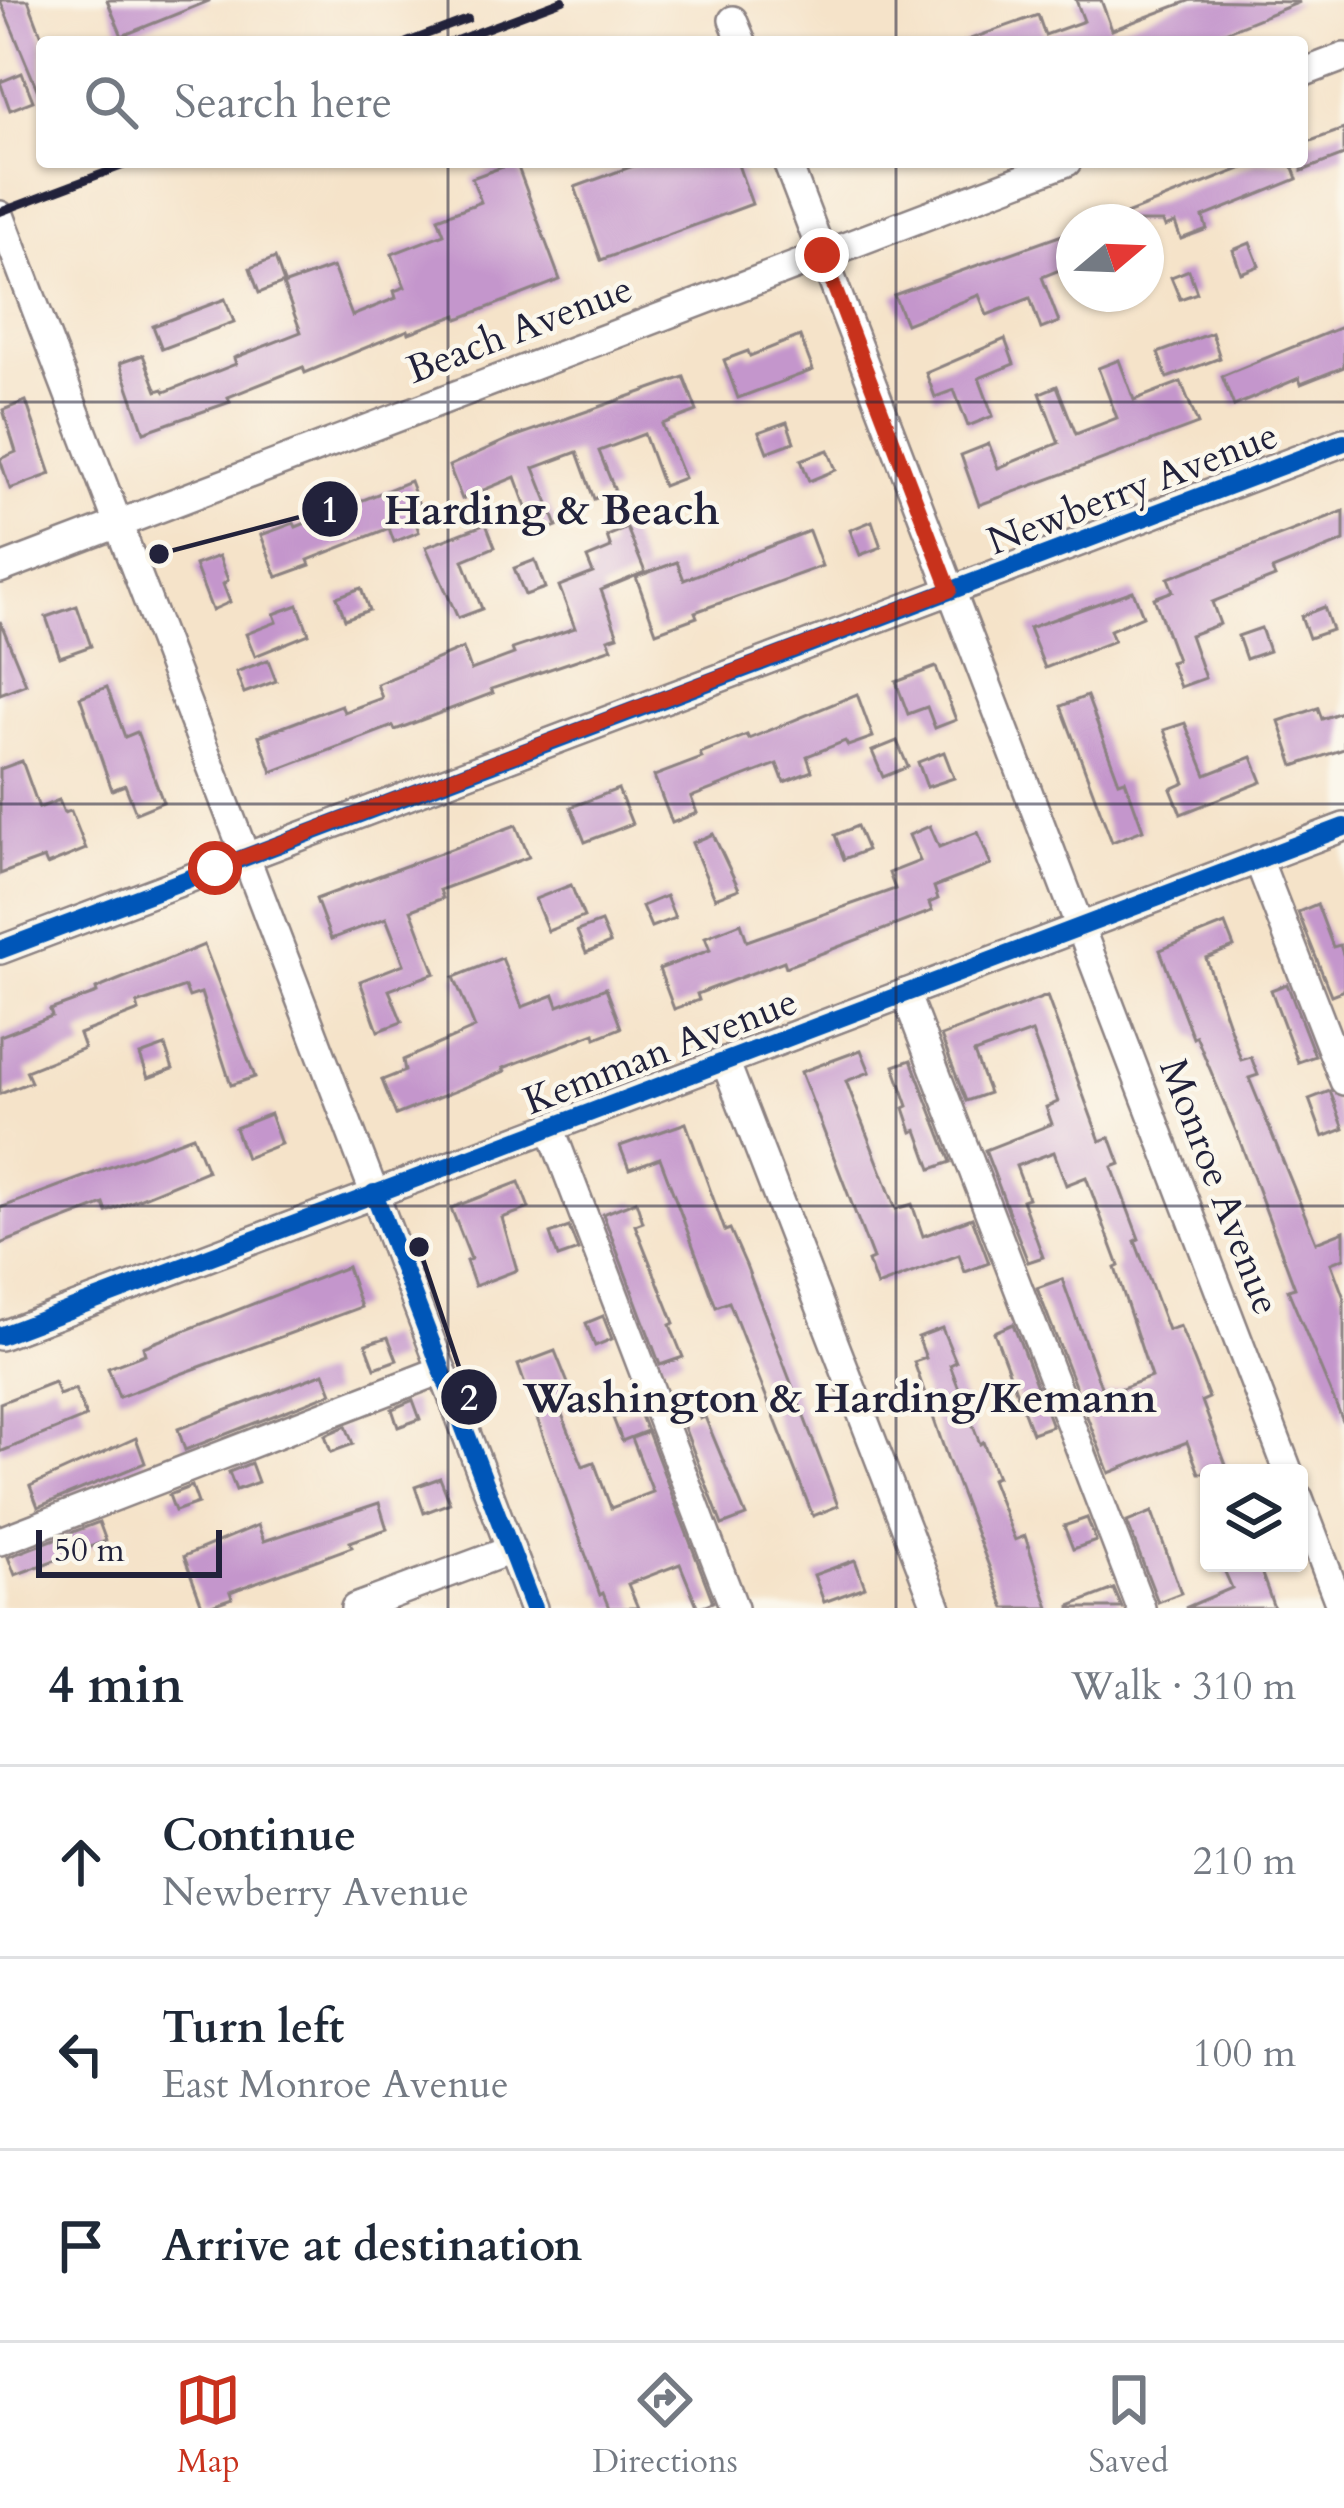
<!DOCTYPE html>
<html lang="en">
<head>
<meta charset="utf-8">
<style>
  :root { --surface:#fff; --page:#f6f6f7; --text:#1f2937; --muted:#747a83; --line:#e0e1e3; --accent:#c8321e }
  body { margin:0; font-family:Cardo,serif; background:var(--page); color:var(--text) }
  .controls { position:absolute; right:36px; bottom:36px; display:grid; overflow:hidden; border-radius:12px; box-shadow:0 3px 9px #0004 }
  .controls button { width:108px; height:108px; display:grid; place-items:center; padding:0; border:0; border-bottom:3px solid var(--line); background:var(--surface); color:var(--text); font:60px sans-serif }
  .compass { position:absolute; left:1056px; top:204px; width:108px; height:108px; border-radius:50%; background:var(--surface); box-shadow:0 3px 9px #0004; rotate:71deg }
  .scale { position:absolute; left:36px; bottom:30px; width:186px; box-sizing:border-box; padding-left:12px; border:6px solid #22223b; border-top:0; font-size:33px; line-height:42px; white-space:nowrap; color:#22223b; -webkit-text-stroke:9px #fbf7ec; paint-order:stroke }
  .stop { position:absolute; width:36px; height:36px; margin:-27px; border:9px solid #c8321e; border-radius:50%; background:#fff }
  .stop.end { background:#c8321e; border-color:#fff; box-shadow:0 3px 12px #0008 }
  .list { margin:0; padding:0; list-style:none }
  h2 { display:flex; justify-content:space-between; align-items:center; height:156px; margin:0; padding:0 48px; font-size:51px }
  h2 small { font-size:39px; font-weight:400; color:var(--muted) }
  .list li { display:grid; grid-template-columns:78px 1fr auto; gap:36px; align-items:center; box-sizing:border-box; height:192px; padding:0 48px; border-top:3px solid var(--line) }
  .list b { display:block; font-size:45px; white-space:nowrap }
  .list p { margin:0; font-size:39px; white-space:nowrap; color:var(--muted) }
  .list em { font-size:39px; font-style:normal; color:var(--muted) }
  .icon { flex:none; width:66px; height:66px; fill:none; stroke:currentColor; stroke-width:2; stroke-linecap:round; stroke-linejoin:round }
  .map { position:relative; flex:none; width:1344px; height:1608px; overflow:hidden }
  .search { position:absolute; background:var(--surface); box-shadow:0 3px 9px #0004; left:36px; right:36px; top:36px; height:132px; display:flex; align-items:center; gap:30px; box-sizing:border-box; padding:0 42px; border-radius:12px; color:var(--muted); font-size:45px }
  .sheet { height:732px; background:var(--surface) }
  nav { display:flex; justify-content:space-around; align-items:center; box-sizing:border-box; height:168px; border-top:3px solid var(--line); background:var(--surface); font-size:33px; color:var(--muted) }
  nav a { display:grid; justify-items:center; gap:6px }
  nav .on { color:var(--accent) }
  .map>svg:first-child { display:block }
  .building { fill:#c496cc }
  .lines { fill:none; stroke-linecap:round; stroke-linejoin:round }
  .minor-casing { stroke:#8c8282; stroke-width:32 }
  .minor { stroke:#fff; stroke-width:27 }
  .rail { stroke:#22223b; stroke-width:8 }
  .cycleway-casing { stroke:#fbf7ec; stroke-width:26 }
  .cycleway { stroke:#0057b8; stroke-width:18 }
  .route { stroke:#c8321e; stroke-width:15 }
  .grid { fill:none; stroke:#22223b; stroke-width:3; stroke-opacity:0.55 }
  .labels { text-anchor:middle; stroke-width:9; stroke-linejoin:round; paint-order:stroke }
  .street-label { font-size:39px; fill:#22223b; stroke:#fbf7ec }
  .leader { fill:none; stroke:#22223b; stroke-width:4.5 }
  .callout-dot { fill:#22223b; stroke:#fbf7ec; stroke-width:4.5 }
  .mark-label { font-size:36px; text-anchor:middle; font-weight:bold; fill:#fff }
  .callout-label { font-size:42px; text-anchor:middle; font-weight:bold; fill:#22223b; stroke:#fbf7ec; stroke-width:9; stroke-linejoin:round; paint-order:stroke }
</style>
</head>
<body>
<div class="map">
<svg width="1344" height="1608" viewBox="0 0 1344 1608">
  <rect width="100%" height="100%" fill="#fbf7ec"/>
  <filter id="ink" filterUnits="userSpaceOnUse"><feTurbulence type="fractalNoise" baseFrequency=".00833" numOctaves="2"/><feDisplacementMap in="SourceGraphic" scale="24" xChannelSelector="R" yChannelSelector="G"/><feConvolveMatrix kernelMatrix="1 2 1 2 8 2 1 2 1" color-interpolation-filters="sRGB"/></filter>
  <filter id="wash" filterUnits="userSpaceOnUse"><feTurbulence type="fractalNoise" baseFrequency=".004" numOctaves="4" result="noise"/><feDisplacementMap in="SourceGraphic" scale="48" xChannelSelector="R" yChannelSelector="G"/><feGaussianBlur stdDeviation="2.7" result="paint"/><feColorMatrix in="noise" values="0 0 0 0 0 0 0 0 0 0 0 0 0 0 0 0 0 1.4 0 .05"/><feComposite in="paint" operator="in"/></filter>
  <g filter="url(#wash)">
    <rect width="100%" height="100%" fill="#f5e3c9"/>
    <g id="blocks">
      <g class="building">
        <path d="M0,0H28L42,37V101Z"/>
        <path d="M107,0H209V1L122,36Z"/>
        <path d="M1076,0H1101L1112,30L1191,0L1300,2L1210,38L1211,42H962L1038,15L1045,35L1084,21Z"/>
        <path d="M22,73L33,101L10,110L0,82Z"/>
        <path d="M1344,129V155L1302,171V144Z"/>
        <path d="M516,162L560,280L458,319L457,315L409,333L408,330L305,373L303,367L228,397L230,402L144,432L120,363L143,355L157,391L163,389L165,392L236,364L234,358L301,332L283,285L333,267L352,316L396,298L394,291L405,287L392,254L444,234L438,218L481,202L472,178Z"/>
        <path d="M644,162H737L752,204L601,260L575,187Z"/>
        <path d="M1258,162H1291L1297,179L1203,217L1207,229L1181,239L1175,223L1165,227L1163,222H1106Z"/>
        <path d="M1065,234L1074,264L1042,277L1059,322L1041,329L1030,298L987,315L979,295L906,324L894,295Z"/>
        <path d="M1250,243L1259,266L1241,273L1233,250Z"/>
        <path d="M275,258L284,283L259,293L250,268Z"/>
        <path d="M1189,270L1197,293L1180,299L1171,277Z"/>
        <path d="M225,299L234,322L162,349L153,326Z"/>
        <path d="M1344,326V367L1301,384L1299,378L1234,406L1222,376Z"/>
        <path d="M1212,333L1220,358L1167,378L1158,353Z"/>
        <path d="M800,336L813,370L738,398L724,360L748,351L750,356Z"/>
        <path d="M1005,339L1014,364L979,378L993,416L968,426L954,390L935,397L926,373Z"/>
        <path d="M1119,360L1134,400L1181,382L1198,424L979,505L961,455L989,444L998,468L1059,443L1040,393L1057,386L1076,434L1117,418L1098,368Z"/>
        <path d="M684,377L697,411L662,424L684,478L663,486L644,434L599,451L615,491L594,499L577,452L534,468L557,526L536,534L515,477L462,499L449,466L511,438Z"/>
        <path d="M26,401L51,474L10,489L0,459L16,452L3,410Z"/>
        <path d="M787,422L794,442L767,452L759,432Z"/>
        <path d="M828,450L836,470L809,481L801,460Z"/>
        <path d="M410,481L419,505L411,509L419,532L394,542L389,528L308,560L310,565L277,577L261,535L294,523L296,527Z"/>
        <path d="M1344,511V541L1272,570L1275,577L1212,602L1220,624L1190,635L1205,678L1180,687L1170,662L1177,660L1154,598L1173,591L1168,578Z"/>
        <path d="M872,521L881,547L860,555L850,530Z"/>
        <path d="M486,524L495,547L463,560L482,609L458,618L426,547Z"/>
        <path d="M627,528L645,572L601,590L618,636L608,639L612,648L491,689L493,693L395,730L393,726L272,772L259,736L341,705L344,712L382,698L377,684L463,648L471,670L514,654L512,649L575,628L559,586L593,573L587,558L611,548L607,536Z"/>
        <path d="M809,531L822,566L695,612L697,617L656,632L636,577L677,562L684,580Z"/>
        <path d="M219,556L228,580L223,584L230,602L212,610L195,565Z"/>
        <path d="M535,560L545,588L525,595L514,568Z"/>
        <path d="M361,588L369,610L345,619L337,597Z"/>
        <path d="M1133,591L1143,616L1110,630L1114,641L1045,668L1029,628Z"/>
        <path d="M298,605L309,634L255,656L246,634L277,622L274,614Z"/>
        <path d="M77,606L91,646L60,657L46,617Z"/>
        <path d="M1324,607L1332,630L1309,638L1301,616Z"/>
        <path d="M0,621L26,684L0,694Z"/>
        <path d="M1261,628L1269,651L1246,659L1238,636Z"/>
        <path d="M268,660L276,681L244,693L236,672Z"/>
        <path d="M936,667L956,720L935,728L927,707L908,714L896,682Z"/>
        <path d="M107,687L125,737L137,732L163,802L136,813L125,785L112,790L80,697Z"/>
        <path d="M857,694L873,737L848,746L845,741L807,756L812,771L784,782L777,764L691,797L697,813L672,823L654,776L702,758L700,753L747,735L749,739Z"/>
        <path d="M1087,696L1119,782L1125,780L1143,830L1112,842L1061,706Z"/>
        <path d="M1318,708L1322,719L1344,711V749L1294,766L1279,721Z"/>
        <path d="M1185,723L1206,775L1252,757L1262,782L1181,814L1171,789L1185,783L1164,730Z"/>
        <path d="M897,741L908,767L883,777L872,751Z"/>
        <path d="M944,752L954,778L927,787L918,762Z"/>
        <path d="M22,761L39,808L59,800L64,813L71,811L86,849L47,865L44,858L0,874V769Z"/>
        <path d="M618,789L632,824L585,842L571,807Z"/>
        <path d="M516,825L529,857L440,890L443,898L411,910L435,973L389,990L402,1022L378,1031L360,981L404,964L386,918L331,939L316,899Z"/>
        <path d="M857,826L867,850L844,859L835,835Z"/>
        <path d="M930,826L939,847L978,832L991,865L934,887L938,899L929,903L932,911L786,967L784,961L697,994L699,1000L674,1009L659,969L710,950L705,937L741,923L747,941L895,889L889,873L920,861L909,835Z"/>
        <path d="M713,834L739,889L715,898L692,843Z"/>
        <path d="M571,885L584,917L548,931L535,899Z"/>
        <path d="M666,896L675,918L651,927L642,906Z"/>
        <path d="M1317,904L1333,947L1340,945L1344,957V990L1331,995L1298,912Z"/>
        <path d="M601,922L610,943L586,953L577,931Z"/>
        <path d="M1225,924L1234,947L1206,958L1241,1060L1251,1057L1258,1075L1249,1078L1316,1242L1344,1231V1258L1331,1263L1344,1298V1424L1288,1290L1295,1288L1236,1131L1196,1036L1193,1038L1160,950Z"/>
        <path d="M204,945L255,1077L231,1085L201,993L189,997L185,987L137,1004L139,1011L79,1034L84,1048L26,1071L31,1082L0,1094V1036L52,1016L50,1010L97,993L96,989Z"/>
        <path d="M502,958L522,1007L554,995L558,1006L606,988L621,1028L596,1038L595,1033L503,1068L505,1071L396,1115L382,1080L405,1071L403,1060L475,1028L454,977Z"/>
        <path d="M1287,984L1315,1056L1298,1062L1271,990Z"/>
        <path d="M1047,996L1100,1141L1110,1137L1120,1164L1112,1167L1139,1239L1135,1241L1168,1330L1180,1326L1194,1360L1209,1398L1202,1401L1229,1473H1199L1187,1442L1109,1473L1037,1288L1062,1279L1104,1395L1151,1377L1115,1268L1119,1266L1086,1177L1066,1185L1054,1152L1016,1166L1028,1198L1022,1200L1043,1257L1028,1262L985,1150L1052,1124L1046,1107L1058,1102L1032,1032L974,1053L989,1093L966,1101L941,1036Z"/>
        <path d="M165,1046L173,1069L148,1078L140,1055Z"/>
        <path d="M861,1050L870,1072L846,1081L896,1209L912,1204L923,1236L972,1218L989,1263L965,1272L959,1255L877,1286L868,1261L873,1259L801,1072Z"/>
        <path d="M911,1060L951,1162L931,1169L917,1130L912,1132L904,1108L908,1106L894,1066Z"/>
        <path d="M1330,1091L1344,1129L1323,1137L1309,1099Z"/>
        <path d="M270,1114L281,1144L246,1158L235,1128Z"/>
        <path d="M686,1123L725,1231L730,1229L746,1265L838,1506L813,1516L729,1302L716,1307L660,1158L629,1169L620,1146Z"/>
        <path d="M193,1136L207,1171L107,1212L104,1204L0,1244V1208Z"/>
        <path d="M519,1182L529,1208L502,1218L517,1270L475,1286L466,1261L471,1259L451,1208Z"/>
        <path d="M636,1201L643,1222L635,1225L674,1323L670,1325L683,1357L660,1365L603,1214Z"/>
        <path d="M569,1227L578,1250L558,1257L550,1234Z"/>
        <path d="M347,1267L361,1307L119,1397L108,1368L145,1354L143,1347Z"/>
        <path d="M603,1316L612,1339L595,1346L586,1323Z"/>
        <path d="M1013,1324L1052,1426L1032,1433L994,1332Z"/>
        <path d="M942,1328L956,1362L950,1365L980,1444L983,1442L997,1477L991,1479L1015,1540L1025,1536L1049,1608H1005L947,1457L914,1362L926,1358L918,1337Z"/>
        <path d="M388,1337L397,1360L375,1368L366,1344Z"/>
        <path d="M555,1351L573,1396L557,1402L583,1466L594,1462L611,1508L653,1492L632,1438L648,1432L713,1602L698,1608L680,1564L628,1584L638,1608H609L603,1593L600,1595L518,1365Z"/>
        <path d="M324,1373L332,1393L185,1450L178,1429Z"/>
        <path d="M54,1382L59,1395L75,1389L86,1417L0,1452V1403Z"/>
        <path d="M413,1400L420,1419L398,1427L392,1409Z"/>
        <path d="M638,1408L647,1431L622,1441L613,1418Z"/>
        <path d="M698,1413L700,1419L705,1417L746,1516L722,1525L681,1419Z"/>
        <path d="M346,1426L353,1444L331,1452L325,1435Z"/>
        <path d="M136,1438L145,1463L38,1507L30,1486Z"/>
        <path d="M251,1463L258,1482L236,1490L229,1472Z"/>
        <path d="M440,1478L450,1503L424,1513L415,1487Z"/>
        <path d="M192,1486L198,1503L175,1511L169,1495Z"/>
        <path d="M379,1503L387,1529L350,1542L352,1547L230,1592L232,1598L203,1608L184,1556L258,1525L264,1541Z"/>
        <path d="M1152,1512L1181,1593L1158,1602L1127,1522Z"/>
        <path d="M1087,1518L1096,1541L1073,1549L1064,1526Z"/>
        <path d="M99,1522L106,1541L15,1575L8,1557Z"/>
        <path d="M855,1560L865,1587L824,1602L814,1575Z"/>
        <path d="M1221,1563H1258L1274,1608H1185L1232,1588Z"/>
        <path d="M1114,1589L1122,1608H1070V1606Z"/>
      </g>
    </g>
  </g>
  <g filter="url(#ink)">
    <use href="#blocks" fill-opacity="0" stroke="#8c8282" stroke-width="3"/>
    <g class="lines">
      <defs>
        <g id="minor">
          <path d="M733,20L742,42"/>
          <path d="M1302,73L1344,57"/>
          <path d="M787,162L1289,1473"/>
          <path d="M0,215L533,1608"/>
          <path d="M0,569L1067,162"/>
          <path d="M1258,859L1344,1081"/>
          <path d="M0,950L1344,442"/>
          <path d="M905,993L1141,1608"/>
          <path d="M725,1061L937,1608"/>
          <path d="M550,1127L734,1608"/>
          <path d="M0,1336L1344,827"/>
          <path d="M1299,1498L1341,1608"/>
          <path d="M0,1541L442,1370"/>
          <path d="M355,1608L511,1550"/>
        </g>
      </defs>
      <use href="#minor" class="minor-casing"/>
      <use href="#minor" class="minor"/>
      <g class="rail">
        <path d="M407,42L468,19"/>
        <path d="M451,42L563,0"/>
        <path d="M0,212L133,162"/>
      </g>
      <defs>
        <g id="cycleway">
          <path d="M0,950L1344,442"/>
          <path d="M374,1193L533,1608"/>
          <path d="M0,1336L1344,827"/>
        </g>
      </defs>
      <use href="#cycleway" class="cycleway-casing"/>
      <use href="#cycleway" class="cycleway"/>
    </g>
  </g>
  <g class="lines" filter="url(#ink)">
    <path class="route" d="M215,868L950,590L822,255"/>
  </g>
  <path class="grid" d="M448,0V42M896,0V42M448,162V1608M896,162V1608M0,402H1344M0,804H1344M0,1206H1344"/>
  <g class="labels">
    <g class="street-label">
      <text transform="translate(519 328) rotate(-21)" y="14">Beach Avenue</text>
      <text transform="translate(1132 487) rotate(-21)" y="14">Newberry Avenue</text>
      <text transform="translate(660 1050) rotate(-21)" y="14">Kemman Avenue</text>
      <text transform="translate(1221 1186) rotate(69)" y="14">Monroe Avenue</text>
    </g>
  </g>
  <path class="leader" d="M159 554L330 509M419 1247L469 1397"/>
  <g class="callout-dot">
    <circle cx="159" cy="554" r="12"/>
    <circle cx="419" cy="1247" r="12"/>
    <circle cx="330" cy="509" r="30"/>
    <circle cx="469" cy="1397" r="30"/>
  </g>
  <g class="mark-label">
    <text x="330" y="522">1</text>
    <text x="469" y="1410">2</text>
  </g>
  <g class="callout-label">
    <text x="552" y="524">Harding &amp; Beach</text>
    <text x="840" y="1412">Washington &amp; Harding/Kemann</text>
  </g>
</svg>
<div class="controls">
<button><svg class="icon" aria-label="layers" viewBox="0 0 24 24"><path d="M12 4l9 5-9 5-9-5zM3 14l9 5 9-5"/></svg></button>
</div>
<svg class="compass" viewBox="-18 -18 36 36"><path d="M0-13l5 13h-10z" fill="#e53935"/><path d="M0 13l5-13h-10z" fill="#747a83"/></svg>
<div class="scale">50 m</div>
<div class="stop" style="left:215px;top:868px"></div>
<div class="stop end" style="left:822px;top:255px"></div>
<div class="search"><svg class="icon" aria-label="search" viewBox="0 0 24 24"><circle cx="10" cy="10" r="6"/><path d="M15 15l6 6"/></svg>Search here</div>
</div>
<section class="sheet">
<h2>4 min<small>Walk · 310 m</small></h2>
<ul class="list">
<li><svg class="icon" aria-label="ahead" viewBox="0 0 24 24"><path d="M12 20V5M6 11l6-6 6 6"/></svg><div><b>Continue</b><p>Newberry Avenue</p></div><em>210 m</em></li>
<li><svg class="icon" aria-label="left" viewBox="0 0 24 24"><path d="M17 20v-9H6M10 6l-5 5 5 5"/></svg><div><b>Turn left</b><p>East Monroe Avenue</p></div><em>100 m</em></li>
<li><svg class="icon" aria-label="arrive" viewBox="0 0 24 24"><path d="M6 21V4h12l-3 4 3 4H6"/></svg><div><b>Arrive at destination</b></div></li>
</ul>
</section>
<nav>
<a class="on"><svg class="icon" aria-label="map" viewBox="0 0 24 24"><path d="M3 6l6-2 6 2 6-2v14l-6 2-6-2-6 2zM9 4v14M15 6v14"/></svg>Map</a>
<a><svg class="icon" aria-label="directions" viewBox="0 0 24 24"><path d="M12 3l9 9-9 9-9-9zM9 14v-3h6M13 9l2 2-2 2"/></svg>Directions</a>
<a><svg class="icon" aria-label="saved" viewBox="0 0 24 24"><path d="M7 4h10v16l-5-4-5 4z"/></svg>Saved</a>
</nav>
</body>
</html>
